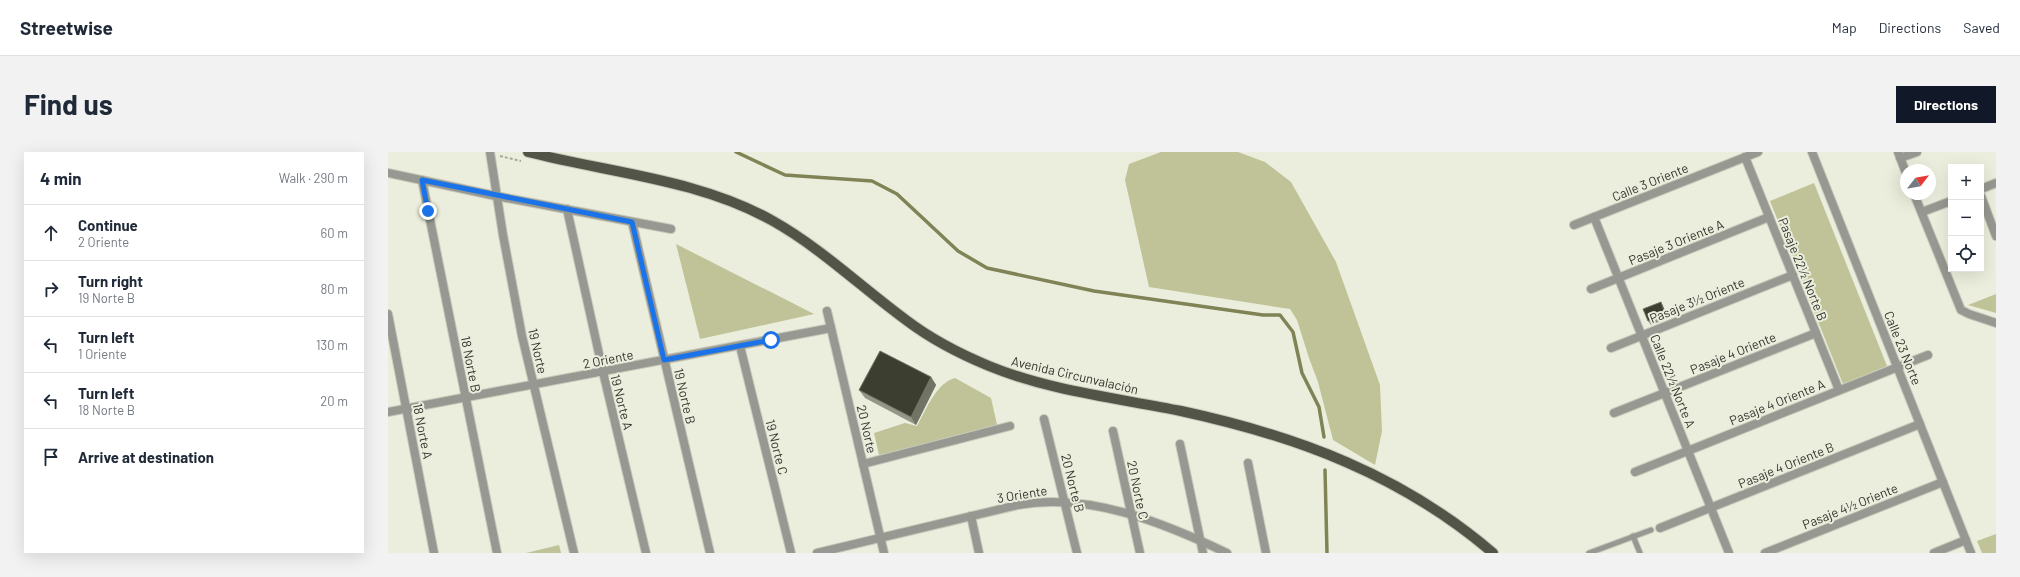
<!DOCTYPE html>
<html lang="en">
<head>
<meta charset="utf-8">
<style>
  :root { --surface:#fff; --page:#f2f2f3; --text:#1f2937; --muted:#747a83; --line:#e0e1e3; --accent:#111827 }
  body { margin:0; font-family:Barlow,sans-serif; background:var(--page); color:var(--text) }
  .controls { position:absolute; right:12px; top:12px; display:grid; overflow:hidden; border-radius:0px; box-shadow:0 4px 16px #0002 }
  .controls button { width:36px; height:36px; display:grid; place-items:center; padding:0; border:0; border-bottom:1px solid var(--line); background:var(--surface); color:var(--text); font:20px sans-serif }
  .compass { position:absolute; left:1512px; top:12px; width:36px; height:36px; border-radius:50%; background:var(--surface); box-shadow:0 4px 16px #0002; rotate:59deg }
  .stop { position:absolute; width:12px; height:12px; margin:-9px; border:3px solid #1a73e8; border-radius:50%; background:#fff }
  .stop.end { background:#1a73e8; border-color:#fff; box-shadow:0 1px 4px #0008 }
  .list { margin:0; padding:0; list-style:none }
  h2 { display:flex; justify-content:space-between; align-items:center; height:52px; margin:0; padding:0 16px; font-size:17px }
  h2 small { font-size:13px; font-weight:400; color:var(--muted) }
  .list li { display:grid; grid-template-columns:26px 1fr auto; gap:12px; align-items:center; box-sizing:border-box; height:56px; padding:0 16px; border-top:1px solid var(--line) }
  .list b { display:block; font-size:15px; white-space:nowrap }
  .list p { margin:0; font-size:13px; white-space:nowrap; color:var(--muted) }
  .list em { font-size:13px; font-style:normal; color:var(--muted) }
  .icon { flex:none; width:22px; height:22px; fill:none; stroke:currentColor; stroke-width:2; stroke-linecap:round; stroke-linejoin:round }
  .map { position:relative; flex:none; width:1608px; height:401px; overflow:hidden; border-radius:0px }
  header { display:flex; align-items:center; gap:24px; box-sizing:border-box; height:56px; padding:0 20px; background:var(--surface); border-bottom:1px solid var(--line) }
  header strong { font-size:19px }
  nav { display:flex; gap:22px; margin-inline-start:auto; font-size:14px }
  .intro { display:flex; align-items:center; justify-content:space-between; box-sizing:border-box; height:96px; padding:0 24px }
  h1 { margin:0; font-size:28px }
  .button { padding:10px 18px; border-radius:0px; background:var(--accent); color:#fff; font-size:14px; font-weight:700 }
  main { display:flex; gap:24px; padding:0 24px }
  aside { flex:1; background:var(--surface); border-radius:0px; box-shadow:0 4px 16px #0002 }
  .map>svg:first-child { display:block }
  .green { fill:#bfc397 }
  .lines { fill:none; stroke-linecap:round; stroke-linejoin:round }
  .stream { stroke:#7f8356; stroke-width:3.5 }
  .service-casing { stroke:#c7c9ba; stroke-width:7 }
  .minor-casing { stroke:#c7c9ba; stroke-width:10 }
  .tertiary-casing { stroke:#c7c9ba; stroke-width:10 }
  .primary-casing { stroke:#c7c9ba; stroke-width:12 }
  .path { stroke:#a6a89b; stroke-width:2; stroke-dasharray:3 2; stroke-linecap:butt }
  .service { stroke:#979891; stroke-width:5 }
  .minor { stroke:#979891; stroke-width:8 }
  .tertiary { stroke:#979891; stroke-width:8 }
  .primary { stroke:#525448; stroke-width:10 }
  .wall { fill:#949686 }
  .shaded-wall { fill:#717364 }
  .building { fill:#3c3e30; stroke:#717364 }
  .route { stroke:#1a73e8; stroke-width:5 }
  .labels { text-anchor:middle; stroke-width:4; stroke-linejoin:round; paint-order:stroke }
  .street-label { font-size:13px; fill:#35352f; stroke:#eceedd }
</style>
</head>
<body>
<header>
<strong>Streetwise</strong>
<nav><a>Map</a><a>Directions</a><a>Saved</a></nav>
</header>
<div class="intro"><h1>Find us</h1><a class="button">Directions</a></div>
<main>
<aside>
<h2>4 min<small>Walk · 290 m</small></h2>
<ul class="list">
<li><svg class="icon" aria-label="ahead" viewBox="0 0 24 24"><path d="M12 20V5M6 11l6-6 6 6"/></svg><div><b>Continue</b><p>2 Oriente</p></div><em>60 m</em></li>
<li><svg class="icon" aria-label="right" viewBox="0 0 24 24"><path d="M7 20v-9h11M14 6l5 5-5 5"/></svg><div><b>Turn right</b><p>19 Norte B</p></div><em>80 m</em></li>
<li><svg class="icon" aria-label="left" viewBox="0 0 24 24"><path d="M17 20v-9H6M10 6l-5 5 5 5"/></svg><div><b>Turn left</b><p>1 Oriente</p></div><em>130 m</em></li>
<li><svg class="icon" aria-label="left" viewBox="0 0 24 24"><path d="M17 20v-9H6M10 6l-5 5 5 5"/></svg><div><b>Turn left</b><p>18 Norte B</p></div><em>20 m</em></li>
<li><svg class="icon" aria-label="arrive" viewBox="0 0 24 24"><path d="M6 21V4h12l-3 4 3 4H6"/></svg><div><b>Arrive at destination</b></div></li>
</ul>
</aside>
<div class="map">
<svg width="1608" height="401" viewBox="0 0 1608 401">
  <rect width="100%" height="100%" fill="#eceedd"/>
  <g class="green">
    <path d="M773,0H850L877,10L903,30L948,110L992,233L994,279L987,313L945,288L930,230L921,206L909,168L902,157L761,135L737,28L741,12Z"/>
    <path d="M1426,31L1499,214L1455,232L1382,49Z"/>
    <path d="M288,92L426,162L312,187Z"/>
    <path d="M1608,142V161L1580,153Z"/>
    <path d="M567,226L603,246L610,277L491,303L486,281L517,271L529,274C538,258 548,231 567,226Z"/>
    <path d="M1608,382V401H1594L1589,389Z"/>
    <path d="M171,393L173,401H138Z"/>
  </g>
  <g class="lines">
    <g class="stream">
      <path d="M348,0L397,23L484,29L509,42L570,99L599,116L706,139L875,163H892L905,180L914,221L931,255L936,285"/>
      <path d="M937,318L939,401"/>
    </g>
    <defs>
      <g id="service">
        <path d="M1245,384L1252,401"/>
        <path d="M1201,401L1263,378"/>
      </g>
      <g id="minor">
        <path d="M1424,0L1583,401"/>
        <path d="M1510,0L1518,21"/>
        <path d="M1357,5L1451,238"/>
        <path d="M1512,6L1529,0"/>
        <path d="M0,21L108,44L283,77"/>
        <path d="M34,28L109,401"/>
        <path d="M1593,37L1608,31"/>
        <path d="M1526,42L1573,158L1581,162L1608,171"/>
        <path d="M1593,44L1608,84"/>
        <path d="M179,57L215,220L258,401"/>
        <path d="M1534,60L1563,49"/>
        <path d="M1206,65L1341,401"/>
        <path d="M244,70L322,401"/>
        <path d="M1186,73L1370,0"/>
        <path d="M1203,137L1381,65"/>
        <path d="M439,159L496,401"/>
        <path d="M0,162L46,401"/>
        <path d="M352,194L403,401"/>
        <path d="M1223,196L1405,123"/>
        <path d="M0,260L443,176"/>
        <path d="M1226,261L1428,181"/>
        <path d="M656,267L689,401"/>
        <path d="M725,279L752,401"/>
        <path d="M792,292L815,401"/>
        <path d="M860,311L878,401"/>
        <path d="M475,312L622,274"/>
        <path d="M1247,320L1540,203"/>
        <path d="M583,364L591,401"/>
        <path d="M1272,376L1532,272"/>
        <path d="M429,401L630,353C701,340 776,371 839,401"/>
        <path d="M1377,401L1555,330"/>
        <path d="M1546,401L1578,388"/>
      </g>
      <path id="tertiary" d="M102,0L115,83L134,184L186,401"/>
      <path id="primary" d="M140,0C222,21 310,27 385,69C433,96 473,135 518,168C543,187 572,202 601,214C662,239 729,246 793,259C909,284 1014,323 1105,401"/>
    </defs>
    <use href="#service" class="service-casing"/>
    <use href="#minor" class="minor-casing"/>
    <use href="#tertiary" class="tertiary-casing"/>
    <use href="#primary" class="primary-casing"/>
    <path class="path" d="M112,4L133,9"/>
    <use href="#service" class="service"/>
    <use href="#minor" class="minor"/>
    <use href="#tertiary" class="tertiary"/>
    <use href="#primary" class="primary"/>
  </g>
  <g class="wall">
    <path d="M1273,150L1275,154L1280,166L1263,173L1260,169Z"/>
    <path d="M543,225L548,233L528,273L477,246L471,238Z"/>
  </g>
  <g class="shaded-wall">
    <path d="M1273,150L1275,154L1280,166L1277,162Z"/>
    <path d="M543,225L548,233L528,273L523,265Z"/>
  </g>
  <g class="building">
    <path d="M1273,150L1277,162L1260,169L1255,157Z"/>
    <path d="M492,199L543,225L523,265L471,238Z"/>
  </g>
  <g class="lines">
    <path class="route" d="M40,59L34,28L244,70L276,208L383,188"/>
  </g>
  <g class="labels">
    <g class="street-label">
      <text transform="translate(1262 30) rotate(-22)" y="5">Calle 3 Oriente</text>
      <text transform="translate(1288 90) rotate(-22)" y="5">Pasaje 3 Oriente A</text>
      <text transform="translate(1415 117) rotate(68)" y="5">Pasaje 22½ Norte B</text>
      <text transform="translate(1309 148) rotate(-22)" y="5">Pasaje 3½ Oriente</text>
      <text transform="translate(1515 196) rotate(68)" y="5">Calle 23 Norte</text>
      <text transform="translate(150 199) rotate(77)" y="5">19 Norte</text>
      <text transform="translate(1345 201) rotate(-22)" y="5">Pasaje 4 Oriente</text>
      <text transform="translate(220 207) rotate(-11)" y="5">2 Oriente</text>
      <text transform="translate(83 212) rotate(79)" y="5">18 Norte B</text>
      <text transform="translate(687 223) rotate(13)" y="5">Avenida Circunvalación</text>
      <text transform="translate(1285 229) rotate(68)" y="5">Calle 22½ Norte A</text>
      <text transform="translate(297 244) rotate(77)" y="5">19 Norte B</text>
      <text transform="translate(234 250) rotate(76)" y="5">19 Norte A</text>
      <text transform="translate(1389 250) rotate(-22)" y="5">Pasaje 4 Oriente A</text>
      <text transform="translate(479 277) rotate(77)" y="5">20 Norte</text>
      <text transform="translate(35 279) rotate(79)" y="5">18 Norte A</text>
      <text transform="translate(389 295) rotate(76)" y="5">19 Norte C</text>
      <text transform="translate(1398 313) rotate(-22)" y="5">Pasaje 4 Oriente B</text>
      <text transform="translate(685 331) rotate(76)" y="5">20 Norte B</text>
      <text transform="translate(750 338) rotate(78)" y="5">20 Norte C</text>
      <text transform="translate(634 342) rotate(-9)" y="5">3 Oriente</text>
      <text transform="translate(1462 354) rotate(-22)" y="5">Pasaje 4½ Oriente</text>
    </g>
  </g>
</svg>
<div class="controls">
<button>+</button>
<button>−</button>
<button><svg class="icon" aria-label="locate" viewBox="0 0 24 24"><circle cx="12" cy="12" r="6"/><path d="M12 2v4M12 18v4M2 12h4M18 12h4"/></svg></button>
</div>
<svg class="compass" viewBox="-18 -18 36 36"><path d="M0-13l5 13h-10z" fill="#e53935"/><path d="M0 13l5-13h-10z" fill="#747a83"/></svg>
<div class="stop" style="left:383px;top:188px"></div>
<div class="stop end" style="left:40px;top:59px"></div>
</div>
</main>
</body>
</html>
